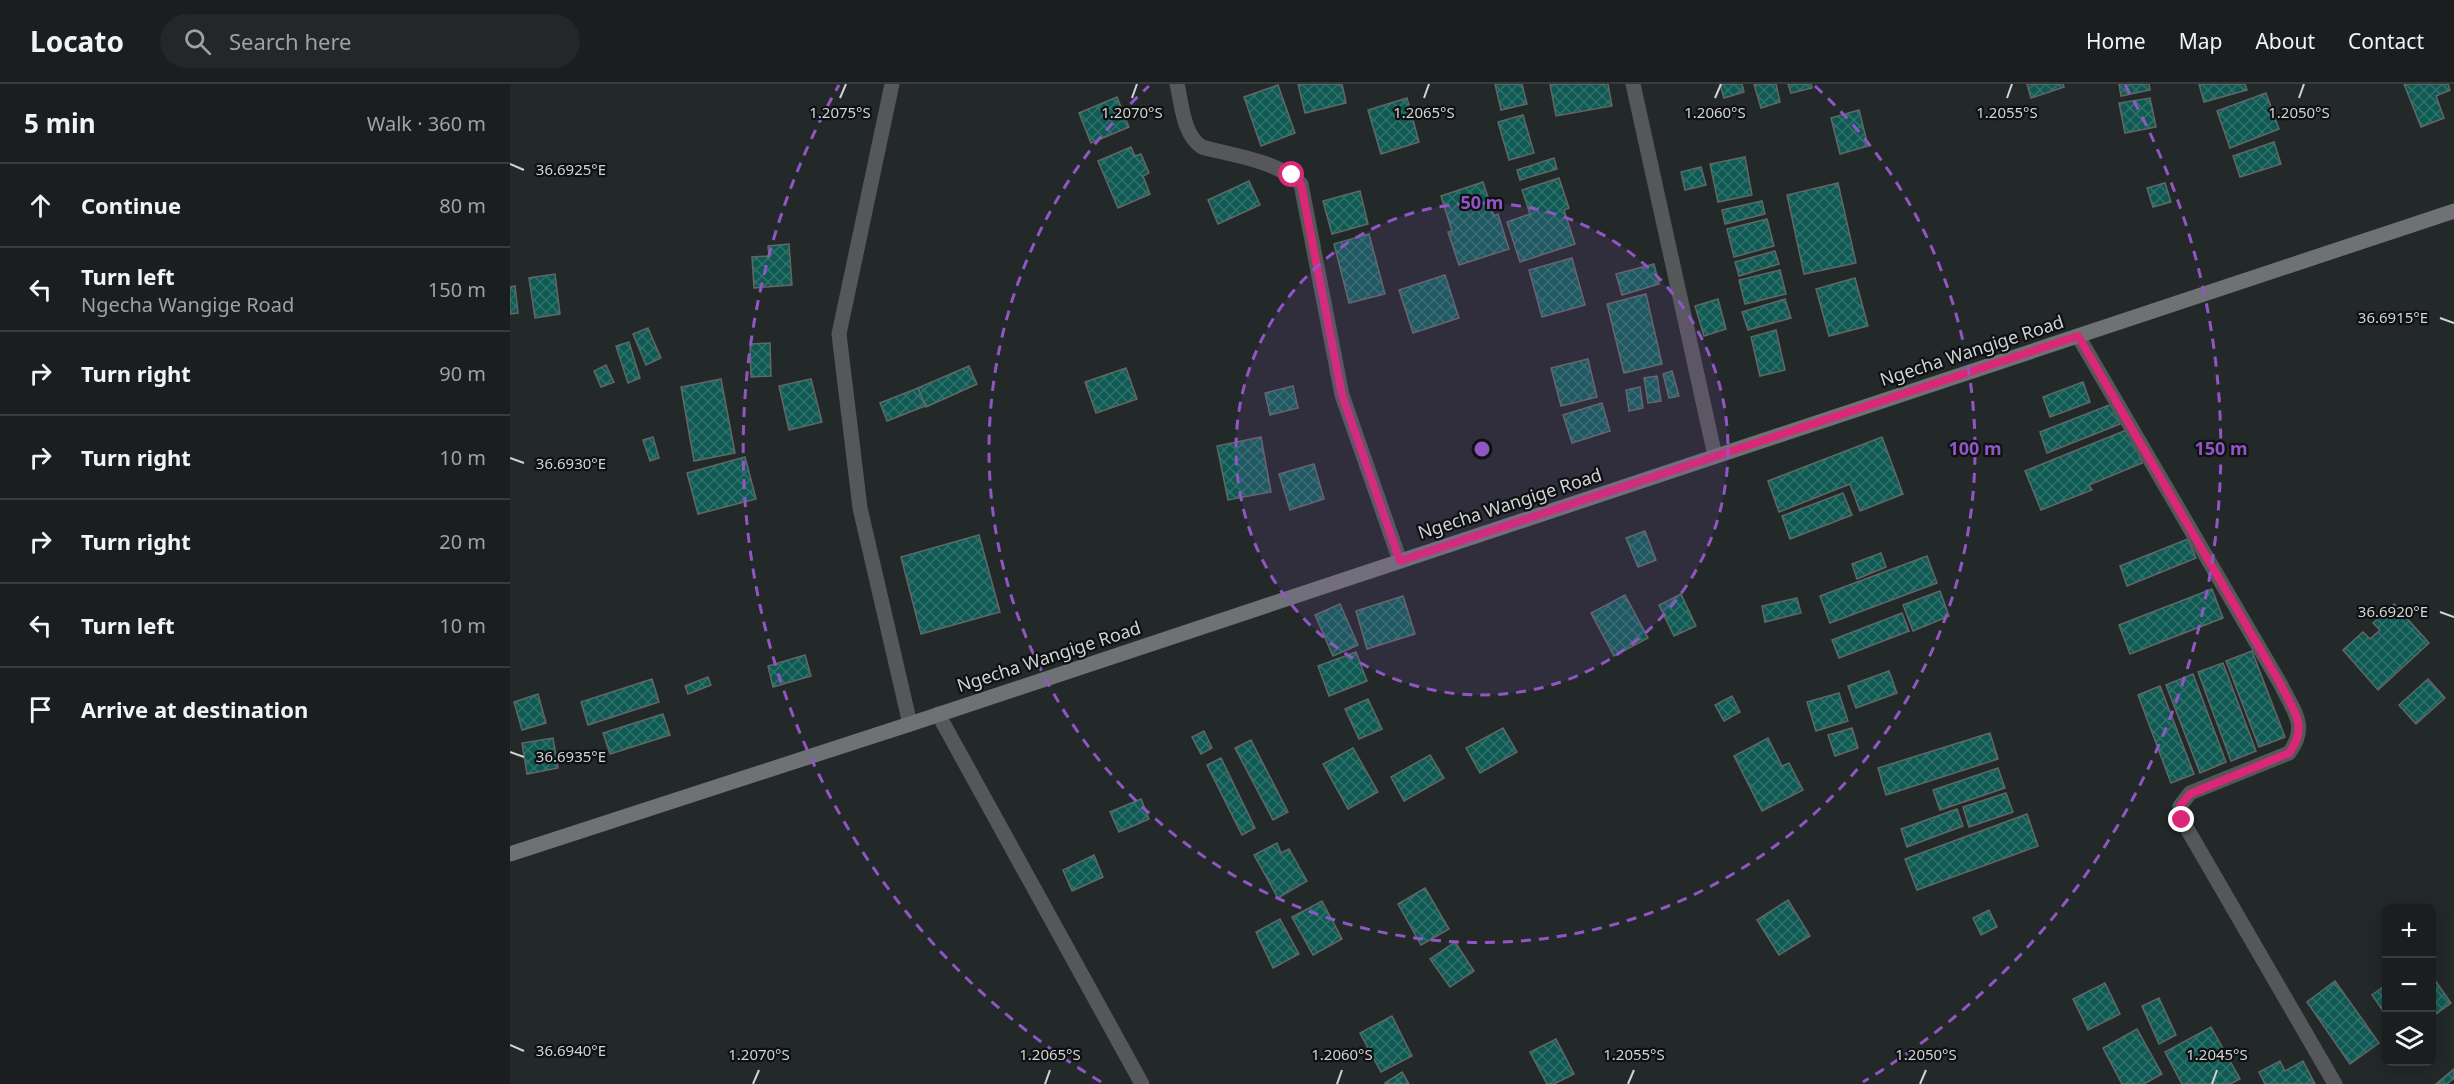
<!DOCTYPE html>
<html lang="en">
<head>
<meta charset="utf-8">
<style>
  :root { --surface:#1a1e1f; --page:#232728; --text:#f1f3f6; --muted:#9fa2a4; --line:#383c3d }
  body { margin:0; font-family:"Noto Sans",sans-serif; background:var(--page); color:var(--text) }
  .controls { position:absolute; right:18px; bottom:18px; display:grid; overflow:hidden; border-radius:9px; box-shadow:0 3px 15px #0003 }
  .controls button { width:54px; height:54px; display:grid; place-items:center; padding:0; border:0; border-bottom:2px solid var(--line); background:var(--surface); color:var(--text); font:30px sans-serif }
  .stop { position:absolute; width:18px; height:18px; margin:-14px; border:4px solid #db2777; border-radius:50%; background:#fff }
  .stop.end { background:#db2777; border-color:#fff; box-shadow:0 2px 6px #0008 }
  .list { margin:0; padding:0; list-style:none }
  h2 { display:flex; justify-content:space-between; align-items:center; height:78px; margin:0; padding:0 24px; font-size:26px }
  h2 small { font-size:20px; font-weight:400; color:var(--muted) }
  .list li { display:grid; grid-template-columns:39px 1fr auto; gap:18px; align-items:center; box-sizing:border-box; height:84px; padding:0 24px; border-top:2px solid var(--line) }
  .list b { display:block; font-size:22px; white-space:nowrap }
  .list p { margin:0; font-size:20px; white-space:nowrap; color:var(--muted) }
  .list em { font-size:20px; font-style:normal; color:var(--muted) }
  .icon { flex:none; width:33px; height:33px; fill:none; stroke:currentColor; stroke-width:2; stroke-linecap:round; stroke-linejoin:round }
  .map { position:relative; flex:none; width:1944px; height:1000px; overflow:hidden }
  header { display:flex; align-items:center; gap:36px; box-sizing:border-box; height:84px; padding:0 30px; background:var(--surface); border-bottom:2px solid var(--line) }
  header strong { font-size:28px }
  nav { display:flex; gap:33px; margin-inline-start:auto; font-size:21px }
  .search { width:420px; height:54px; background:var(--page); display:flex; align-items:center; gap:15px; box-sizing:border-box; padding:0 21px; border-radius:33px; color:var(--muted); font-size:22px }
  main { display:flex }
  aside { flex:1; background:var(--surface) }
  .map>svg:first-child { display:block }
  .building { fill:url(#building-cross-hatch); stroke:#626766; stroke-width:1.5 }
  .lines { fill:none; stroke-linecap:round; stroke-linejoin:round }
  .street { stroke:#555758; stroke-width:15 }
  .secondary { stroke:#6f7274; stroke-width:15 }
  .route { stroke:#db2777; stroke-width:8 }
  .ticks { fill:none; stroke:#d1d4d5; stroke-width:2 }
  .ring { fill:none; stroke:#9056c4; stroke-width:3; stroke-dasharray:10 8 }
  .labels { text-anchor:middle; stroke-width:4.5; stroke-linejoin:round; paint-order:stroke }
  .street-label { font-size:18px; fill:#d1d4d5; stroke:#0e1011 }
  .ticks-label { font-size:15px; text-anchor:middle; fill:#d1d4d5; stroke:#0e1011; stroke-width:4.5; stroke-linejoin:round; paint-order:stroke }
  .centre { fill:#9056c4; stroke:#0e1011; stroke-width:3 }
  .ring-label { font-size:18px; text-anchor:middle; font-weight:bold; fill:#9056c4; stroke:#0e1011; stroke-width:4.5; stroke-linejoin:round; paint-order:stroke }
</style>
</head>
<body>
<header>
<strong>Locato</strong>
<div class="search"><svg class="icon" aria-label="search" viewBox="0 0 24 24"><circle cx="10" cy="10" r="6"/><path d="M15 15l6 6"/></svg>Search here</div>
<nav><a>Home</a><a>Map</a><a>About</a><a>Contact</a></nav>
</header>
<main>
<aside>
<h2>5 min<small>Walk · 360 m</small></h2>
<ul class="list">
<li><svg class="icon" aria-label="ahead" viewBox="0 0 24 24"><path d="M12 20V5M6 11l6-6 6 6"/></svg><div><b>Continue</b></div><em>80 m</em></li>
<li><svg class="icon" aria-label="left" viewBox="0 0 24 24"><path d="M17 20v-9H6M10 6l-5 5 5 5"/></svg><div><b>Turn left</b><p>Ngecha Wangige Road</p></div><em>150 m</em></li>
<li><svg class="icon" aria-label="right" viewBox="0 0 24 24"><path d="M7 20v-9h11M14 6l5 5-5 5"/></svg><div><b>Turn right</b></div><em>90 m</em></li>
<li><svg class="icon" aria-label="right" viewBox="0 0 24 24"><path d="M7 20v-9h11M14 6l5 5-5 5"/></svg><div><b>Turn right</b></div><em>10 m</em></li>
<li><svg class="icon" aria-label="right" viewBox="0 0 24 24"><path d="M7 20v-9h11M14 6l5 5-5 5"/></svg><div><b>Turn right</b></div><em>20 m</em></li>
<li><svg class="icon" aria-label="left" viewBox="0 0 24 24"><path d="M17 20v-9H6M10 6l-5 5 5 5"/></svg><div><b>Turn left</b></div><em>10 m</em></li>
<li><svg class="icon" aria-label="arrive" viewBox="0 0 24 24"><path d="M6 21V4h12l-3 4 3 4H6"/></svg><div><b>Arrive at destination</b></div></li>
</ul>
</aside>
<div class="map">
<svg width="1944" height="1000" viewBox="0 0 1944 1000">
  <defs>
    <pattern id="building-cross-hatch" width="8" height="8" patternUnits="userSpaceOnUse" patternTransform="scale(1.5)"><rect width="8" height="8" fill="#105a54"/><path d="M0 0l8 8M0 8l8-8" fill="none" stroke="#32716c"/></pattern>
  </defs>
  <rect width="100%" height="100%" fill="#232829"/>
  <g class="building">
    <path d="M788,0H832L836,19L795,29Z"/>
    <path d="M985,0H1012L1017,20L991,26Z"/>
    <path d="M1040,0H1098L1102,22L1046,32Z"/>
    <path d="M1210,0H1232L1234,8L1214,14Z"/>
    <path d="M1244,0H1266L1270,18L1251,24Z"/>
    <path d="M1278,0H1301L1302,4L1281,9Z"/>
    <path d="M1517,0H1553L1554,3L1521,14Z"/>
    <path d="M1609,0H1639L1640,6L1611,12Z"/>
    <path d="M1689,0H1735L1737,6L1694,18Z"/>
    <path d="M1894,0H1938L1940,6L1926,12L1934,34L1911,43Z"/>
    <path d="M768,1L785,49L751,62L734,13Z"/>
    <path d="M1756,9L1769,45L1720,64L1707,27Z"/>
    <path d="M607,13L619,43L581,59L569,29Z"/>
    <path d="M897,14L909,58L871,70L858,26Z"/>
    <path d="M1640,14L1646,43L1615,49L1609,19Z"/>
    <path d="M1349,26L1358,62L1330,70L1321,34Z"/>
    <path d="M1013,31L1024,69L999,76L988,38Z"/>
    <path d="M1764,58L1771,80L1730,93L1723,72Z"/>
    <path d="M621,63L625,72L631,70L639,89L633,92L640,110L608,124L588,77Z"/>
    <path d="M1235,73L1242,111L1208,118L1200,80Z"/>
    <path d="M1044,74L1047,85L1010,96L1007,86Z"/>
    <path d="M1191,83L1196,101L1175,106L1171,88Z"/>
    <path d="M1049,94L1059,124L1054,126L1065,160L1010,178L997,138L1020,130L1012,106Z"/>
    <path d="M739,97L750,121L708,140L698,116Z"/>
    <path d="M973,98L984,132L988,130L999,165L949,181L938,148L942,147L931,112Z"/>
    <path d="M1328,99L1346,179L1294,190L1277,111Z"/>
    <path d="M1655,99L1661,118L1643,123L1637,104Z"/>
    <path d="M850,107L858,140L822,150L813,117Z"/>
    <path d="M1252,117L1255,130L1215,140L1212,126Z"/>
    <path d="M1257,135L1264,162L1224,173L1217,145Z"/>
    <path d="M859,150L875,210L839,219L824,160Z"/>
    <path d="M279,160L282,201L244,204L242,173L259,172L258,162Z"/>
    <path d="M1265,167L1269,180L1229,192L1225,178Z"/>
    <path d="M1062,174L1075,221L1032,233L1019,186Z"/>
    <path d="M1144,180L1149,200L1112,211L1106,190Z"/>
    <path d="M1270,186L1276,210L1235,220L1229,196Z"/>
    <path d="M45,190L50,230L25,234L19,194Z"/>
    <path d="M935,191L949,234L903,249L889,206Z"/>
    <path d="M1345,194L1358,242L1319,252L1306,205Z"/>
    <path d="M5,202L8,229L0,230V203Z"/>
    <path d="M1136,210L1152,280L1114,289L1097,220Z"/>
    <path d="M1208,215L1216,245L1194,252L1185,222Z"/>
    <path d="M1275,215L1281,234L1238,246L1232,228Z"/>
    <path d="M138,244L151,274L136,281L123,250Z"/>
    <path d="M1266,246L1275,286L1250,292L1241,253Z"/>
    <path d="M119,258L130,294L118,299L106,262Z"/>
    <path d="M260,259L261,292L241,293L240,260Z"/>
    <path d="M1078,275L1087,313L1051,322L1041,284Z"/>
    <path d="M96,281L104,298L91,303L84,287Z"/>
    <path d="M459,282L467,300L416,323L408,304Z"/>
    <path d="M616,284L627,315L586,329L575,298Z"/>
    <path d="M1162,287L1169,312L1159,314L1153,290Z"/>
    <path d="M1147,292L1151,317L1138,319L1134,294Z"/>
    <path d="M211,295L225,369L184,377L171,303Z"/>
    <path d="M301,295L312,338L279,346L269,302Z"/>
    <path d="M1573,298L1580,318L1540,333L1533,313Z"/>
    <path d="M783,302L788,324L760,331L755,309Z"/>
    <path d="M1130,303L1133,324L1119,327L1116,306Z"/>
    <path d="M408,304L415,322L377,337L370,319Z"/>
    <path d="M1092,319L1100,347L1062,359L1053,331Z"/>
    <path d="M1602,320L1610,340L1537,369L1530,348Z"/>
    <path d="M1619,345L1632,379L1579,401L1582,406L1531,426L1515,387Z"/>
    <path d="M143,353L149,374L140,377L133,356Z"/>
    <path d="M751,353L761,408L718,416L707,362Z"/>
    <path d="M1372,353L1393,410L1350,427L1340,400L1269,428L1258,397Z"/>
    <path d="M235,373L246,415L188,430L177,389Z"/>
    <path d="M804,380L814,415L780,426L769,390Z"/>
    <path d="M1333,409L1342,431L1280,455L1272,432Z"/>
    <path d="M1135,447L1146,476L1128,483L1116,454Z"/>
    <path d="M469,451L490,528L411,550L391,473Z"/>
    <path d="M1678,455L1686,474L1617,502L1610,482Z"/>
    <path d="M1371,469L1376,483L1347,495L1342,480Z"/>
    <path d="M1417,472L1427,499L1320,539L1310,512Z"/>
    <path d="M1702,505L1713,534L1620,570L1609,541Z"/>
    <path d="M1430,507L1439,532L1403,547L1393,521Z"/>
    <path d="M1171,510L1186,542L1164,552L1149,521Z"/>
    <path d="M1115,511L1138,554L1104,572L1081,529Z"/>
    <path d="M893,512L905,550L857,565L846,527Z"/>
    <path d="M1287,514L1291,529L1255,538L1252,522Z"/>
    <path d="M830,520L848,561L823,572L805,531Z"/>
    <path d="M1884,520L1919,559L1868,606L1833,566L1853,548L1860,555L1870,546L1863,539Z"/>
    <path d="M1392,529L1399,547L1329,574L1322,556Z"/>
    <path d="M1742,567L1775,653L1749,663L1716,577Z"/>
    <path d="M846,568L857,597L819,612L808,582Z"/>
    <path d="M295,571L301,592L263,603L258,582Z"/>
    <path d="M1713,579L1746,667L1721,677L1688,588Z"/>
    <path d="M1379,587L1387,609L1346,624L1338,602Z"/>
    <path d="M1683,590L1716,678L1690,689L1656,601Z"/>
    <path d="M198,593L201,601L178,610L175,602Z"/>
    <path d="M142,595L149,618L78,641L71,618Z"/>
    <path d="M1918,595L1935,614L1906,640L1889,621Z"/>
    <path d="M1650,602L1684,690L1661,699L1628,611Z"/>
    <path d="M1329,609L1338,637L1306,647L1297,618Z"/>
    <path d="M28,610L36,639L12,646L4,618Z"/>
    <path d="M1222,612L1230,628L1214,637L1205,621Z"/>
    <path d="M858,615L872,645L849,655L835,625Z"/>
    <path d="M153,630L160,651L100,670L93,649Z"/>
    <path d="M993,644L1007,668L970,689L956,664Z"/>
    <path d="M1342,644L1348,664L1325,672L1318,651Z"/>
    <path d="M694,647L702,664L691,670L682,653Z"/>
    <path d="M1480,649L1488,675L1376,711L1368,684Z"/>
    <path d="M43,654L48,684L17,690L12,659Z"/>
    <path d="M1258,654L1272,682L1279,679L1293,706L1252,727L1224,672Z"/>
    <path d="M741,656L778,728L763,736L725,664Z"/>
    <path d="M843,664L868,708L838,725L813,680Z"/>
    <path d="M920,671L934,694L894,717L881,693Z"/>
    <path d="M711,674L745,744L732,751L697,681Z"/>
    <path d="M1488,684L1495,704L1430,726L1423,706Z"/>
    <path d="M1496,709L1503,728L1459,743L1453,723Z"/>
    <path d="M631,715L639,735L609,748L600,728Z"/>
    <path d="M1447,725L1453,742L1397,763L1391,745Z"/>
    <path d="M1517,730L1528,762L1407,806L1395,775Z"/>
    <path d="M767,759L771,769L779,765L797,797L768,814L744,771Z"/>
    <path d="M584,771L593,793L562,807L553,786Z"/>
    <path d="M915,804L939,845L911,861L888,820Z"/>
    <path d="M1278,816L1300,852L1269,871L1247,836Z"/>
    <path d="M812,817L832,855L803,871L782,833Z"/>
    <path d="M1479,826L1487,843L1471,851L1463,834Z"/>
    <path d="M770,835L789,870L763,884L746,848Z"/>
    <path d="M945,858L964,887L940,903L920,875Z"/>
    <path d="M1922,892L1941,919L1922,933Z"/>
    <path d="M1825,897L1869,959L1840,980L1797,918Z"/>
    <path d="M1595,899L1610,930L1578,946L1563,915Z"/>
    <path d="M1876,901V931L1862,911Z"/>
    <path d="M1649,914L1666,951L1649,960L1632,922Z"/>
    <path d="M882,932L902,972L871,988L850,949Z"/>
    <path d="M1701,943L1730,995L1720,1000H1672L1655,968Z"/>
    <path d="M1627,945L1652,990L1634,1000H1612L1593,964Z"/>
    <path d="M1046,955L1064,990L1044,1000H1037L1020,968Z"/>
    <path d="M1770,977L1775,987L1793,977L1805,1000H1755L1749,988Z"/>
    <path d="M1944,985V994L1937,1000H1926Z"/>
    <path d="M892,988L899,1000H875V999Z"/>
  </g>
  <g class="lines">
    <g class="street">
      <path d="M382,0L329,250L350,424L400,640"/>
      <path d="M667,0C672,21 673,51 692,63C724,72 768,77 791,100L832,311L890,477"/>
      <path d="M1123,0L1205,372"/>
      <path d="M1568,252L1771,601C1784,628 1799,642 1779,669L1680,709L1670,722L1672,736L1825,1000"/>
      <path d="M428,630L632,1000"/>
    </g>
    <path class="secondary" d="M0,770L400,640L1944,127"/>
  </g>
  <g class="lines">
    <path class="route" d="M782,91L791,100L832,311L890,477L1568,252L1771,601C1784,628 1799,642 1779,669L1680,710L1670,722L1672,736"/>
  </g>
  <path class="ticks" d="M330,14L336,0M622,14L627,0M914,14L919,0M1205,14L1211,0M1497,14L1502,0M1789,14L1794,0M0,80L14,86M1930,234L1944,239M0,374L14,379M1930,528L1944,533M0,668L14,673M0,961L14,967M243,1000L249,986M535,1000L540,986M827,1000L832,986M1118,1000L1124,986M1410,1000L1416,986M1702,1000L1707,986"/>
  <circle cx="972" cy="365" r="246" fill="#9056c4" fill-opacity=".12"/>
  <g class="ring">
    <circle cx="972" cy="365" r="246"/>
    <path d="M1305 2A493 493 0 1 1 639 2"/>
    <path d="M591 998A739 739 0 0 1 329 1M1615 1A739 739 0 0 1 1353 998"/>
  </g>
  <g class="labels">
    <g class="street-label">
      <text transform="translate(1462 267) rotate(-18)" y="6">Ngecha Wangige Road</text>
      <text transform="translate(1000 420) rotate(-18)" y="6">Ngecha Wangige Road</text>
      <text transform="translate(539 573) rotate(-18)" y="6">Ngecha Wangige Road</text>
    </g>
  </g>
  <g class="ticks-label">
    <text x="330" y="34">1.2075°S</text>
    <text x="622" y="34">1.2070°S</text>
    <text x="914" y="34">1.2065°S</text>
    <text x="1205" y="34">1.2060°S</text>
    <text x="1497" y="34">1.2055°S</text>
    <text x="1789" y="34">1.2050°S</text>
    <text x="61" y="91">36.6925°E</text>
    <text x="1883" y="239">36.6915°E</text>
    <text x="61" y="385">36.6930°E</text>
    <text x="1883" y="533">36.6920°E</text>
    <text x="61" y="678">36.6935°E</text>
    <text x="61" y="972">36.6940°E</text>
    <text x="249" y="976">1.2070°S</text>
    <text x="540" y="976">1.2065°S</text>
    <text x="832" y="976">1.2060°S</text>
    <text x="1124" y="976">1.2055°S</text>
    <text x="1416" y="976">1.2050°S</text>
    <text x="1707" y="976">1.2045°S</text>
  </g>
  <circle cx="972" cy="365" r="9" class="centre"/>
  <g class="ring-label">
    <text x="972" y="125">50 m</text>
    <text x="1465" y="371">100 m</text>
    <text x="1711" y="371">150 m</text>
  </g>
</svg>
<div class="controls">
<button>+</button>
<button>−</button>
<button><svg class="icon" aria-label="layers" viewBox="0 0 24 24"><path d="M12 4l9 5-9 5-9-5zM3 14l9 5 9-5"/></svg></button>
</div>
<div class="stop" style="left:782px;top:91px"></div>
<div class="stop end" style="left:1672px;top:736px"></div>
</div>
</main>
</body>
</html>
